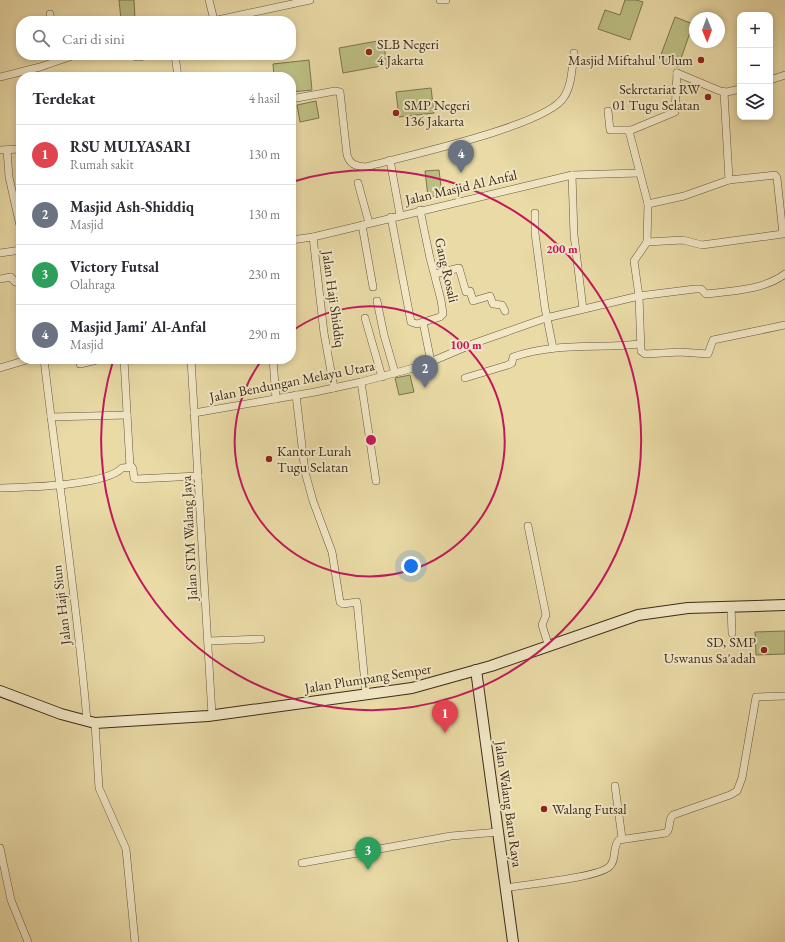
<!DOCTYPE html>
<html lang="id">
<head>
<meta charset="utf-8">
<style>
  :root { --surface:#fff; --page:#f2f2f3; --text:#2b2b33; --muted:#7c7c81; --line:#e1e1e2; --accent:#8f2418 }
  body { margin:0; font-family:"EB Garamond",serif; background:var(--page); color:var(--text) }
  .controls { position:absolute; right:12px; top:12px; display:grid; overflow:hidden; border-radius:8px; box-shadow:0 2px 6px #0003 }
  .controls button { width:36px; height:36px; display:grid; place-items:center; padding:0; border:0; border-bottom:1px solid var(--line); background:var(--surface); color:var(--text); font:20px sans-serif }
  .compass { position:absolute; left:689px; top:12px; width:36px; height:36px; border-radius:50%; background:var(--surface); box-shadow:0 2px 6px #0003; rotate:179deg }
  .you { position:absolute; left:411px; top:566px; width:14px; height:14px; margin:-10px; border:3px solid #fff; border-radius:50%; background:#1a73e8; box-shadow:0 0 0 6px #1a73e833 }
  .badge { display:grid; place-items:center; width:26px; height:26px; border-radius:50%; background:var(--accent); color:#fff; font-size:13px; font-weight:700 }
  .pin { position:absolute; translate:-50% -33px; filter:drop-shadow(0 1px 2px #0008) }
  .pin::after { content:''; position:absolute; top:21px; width:14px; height:12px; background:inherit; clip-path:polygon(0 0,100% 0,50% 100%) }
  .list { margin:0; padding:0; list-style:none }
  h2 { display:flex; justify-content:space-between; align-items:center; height:52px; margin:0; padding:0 16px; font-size:17px }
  h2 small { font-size:13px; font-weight:400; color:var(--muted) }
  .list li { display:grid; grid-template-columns:26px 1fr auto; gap:12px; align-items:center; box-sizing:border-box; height:60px; padding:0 16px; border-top:1px solid var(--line) }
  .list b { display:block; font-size:15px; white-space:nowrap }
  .list p { margin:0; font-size:13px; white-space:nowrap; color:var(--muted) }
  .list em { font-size:13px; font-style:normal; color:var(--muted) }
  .icon { flex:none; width:22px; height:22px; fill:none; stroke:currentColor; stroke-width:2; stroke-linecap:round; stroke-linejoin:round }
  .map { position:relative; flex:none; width:785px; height:942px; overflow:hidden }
  .search { position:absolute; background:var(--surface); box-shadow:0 2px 6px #0003; left:16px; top:16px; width:280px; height:44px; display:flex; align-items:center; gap:10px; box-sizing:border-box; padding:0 14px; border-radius:16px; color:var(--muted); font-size:15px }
  .panel { position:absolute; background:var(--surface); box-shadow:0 2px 6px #0003; left:16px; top:72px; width:280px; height:292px; border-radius:16px }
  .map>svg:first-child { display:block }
  .green { fill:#bcbe82; stroke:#7c744e }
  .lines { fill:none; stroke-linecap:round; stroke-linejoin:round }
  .street-casing { stroke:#68563d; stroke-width:8 }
  .secondary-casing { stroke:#3d2a1a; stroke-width:12 }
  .street { stroke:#f1e7c5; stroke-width:7 }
  .secondary { stroke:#f1e7c5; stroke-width:10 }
  .ring { fill:none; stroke:#c2185b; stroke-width:2 }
  .poi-dot { fill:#8f2418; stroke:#f1e7c5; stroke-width:1.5 }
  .labels { text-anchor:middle; stroke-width:4; stroke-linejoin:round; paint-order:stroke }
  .poi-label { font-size:14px; fill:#3d2a1a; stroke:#f1e7c5; text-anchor:start }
  .street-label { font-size:14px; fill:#3d2a1a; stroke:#f1e7c5 }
  .centre { fill:#c2185b; stroke:#f1e7c5; stroke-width:2 }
  .ring-label { font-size:12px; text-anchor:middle; font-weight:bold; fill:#c2185b; stroke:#f1e7c5; stroke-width:4; stroke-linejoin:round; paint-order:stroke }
</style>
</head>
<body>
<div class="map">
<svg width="785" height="942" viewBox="0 0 785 942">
  <rect width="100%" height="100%" fill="#e9daa6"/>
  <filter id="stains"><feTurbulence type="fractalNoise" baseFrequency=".005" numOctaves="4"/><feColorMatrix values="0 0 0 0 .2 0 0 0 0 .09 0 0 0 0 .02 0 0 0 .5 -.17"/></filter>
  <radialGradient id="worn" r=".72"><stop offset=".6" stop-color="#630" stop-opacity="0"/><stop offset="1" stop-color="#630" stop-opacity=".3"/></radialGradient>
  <g class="green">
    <path d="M119,0H134L135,19L121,20Z"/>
    <path d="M625,0H636L643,2L630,40L598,29L605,10L620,15Z"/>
    <path d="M675,17L693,24L678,67L659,60Z"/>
    <path d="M383,40L387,65L343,73L339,48Z"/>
    <path d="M309,60L312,90L291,92V77H274L273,64Z"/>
    <path d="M431,88L434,113L399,117L396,92Z"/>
    <path d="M316,101L319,118L300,122L297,105Z"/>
    <path d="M439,170L442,195L428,197L425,171Z"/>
    <path d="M410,375L414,392L399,395L395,378Z"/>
    <path d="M785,631V654L756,655L755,632Z"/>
  </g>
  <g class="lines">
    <defs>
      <g id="street">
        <path d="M209,0L214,20"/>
        <path d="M440,0H446"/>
        <path d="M50,14L51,21"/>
        <path d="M213,21L310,0"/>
        <path d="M129,55L138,57L151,55"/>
        <path d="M175,55L178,77"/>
        <path d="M677,73L675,112L629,131L648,204L647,242L634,261L639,296L641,351L645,354L680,352L708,354L713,340L785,325"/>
        <path d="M677,73L720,91L727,92L740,89"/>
        <path d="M0,77L40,67L75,55"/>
        <path d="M770,80L785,75"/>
        <path d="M291,99L335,91L340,92L347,155C350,164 355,166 365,167C401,157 547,126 564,97C572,85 572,67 574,53"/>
        <path d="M608,111L610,130H630"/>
        <path d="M0,150L21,149"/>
        <path d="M7,150L9,177L21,230"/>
        <path d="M390,160L400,215"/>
        <path d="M572,175L574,235L583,309"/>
        <path d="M358,183L369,223"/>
        <path d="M648,204L684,196L729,180L724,92"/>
        <path d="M535,213V233L545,308L553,348"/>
        <path d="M391,217L411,322L417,324L440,317L443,314L441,300L430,258L420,210"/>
        <path d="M362,225L373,287"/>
        <path d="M313,237L324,333L334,388"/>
        <path d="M291,240L313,237L572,175L639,173"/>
        <path d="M647,242L683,240L702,245L783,234L777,178L775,175L729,180"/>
        <path d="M0,253L21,250"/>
        <path d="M435,274L459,268L466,292L470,291L473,301L490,296L493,304L502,305L505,311"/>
        <path d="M0,279L11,277L15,282L21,283"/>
        <path d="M377,301L384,335L395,373"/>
        <path d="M365,318L382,377"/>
        <path d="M423,322L431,362"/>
        <path d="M44,359C58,480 77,600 87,721"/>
        <path d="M124,359L130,467"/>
        <path d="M191,359L212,715"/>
        <path d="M273,359L276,399"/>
        <path d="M80,364L101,359"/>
        <path d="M0,368L30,359"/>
        <path d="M465,378L508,365L512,363L513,357C555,342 598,349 640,344"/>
        <path d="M361,382L376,481"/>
        <path d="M296,395L305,472L313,501L332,552L340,602L343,604L357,602L366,694"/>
        <path d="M194,413L315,392L361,382L421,366L475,343L546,318L639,296L695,289H701L706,294C731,291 764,290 785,274"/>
        <path d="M51,417L127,415"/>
        <path d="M0,488C26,487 105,486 122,468L132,467L133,469L134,478L136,479L198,476"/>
        <path d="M528,526L546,615L542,625L549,647"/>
        <path d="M731,607L732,633"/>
        <path d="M208,641L261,639"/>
        <path d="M95,723L99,788L126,849L135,942"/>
        <path d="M615,786L622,838"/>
        <path d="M0,848L11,900L28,942"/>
        <path d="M302,863L451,836L499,832"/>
        <path d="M506,888C526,884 599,878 610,866C617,859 612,847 619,840L666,833C672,828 667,820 673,815L730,795L737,791L742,778L756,697L785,696"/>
      </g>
      <g id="secondary">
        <path d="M476,670L513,942"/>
        <path d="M0,691L61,714L95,723L208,716L412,688L491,666L638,615L688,608L785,605"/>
      </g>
    </defs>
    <use href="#street" class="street-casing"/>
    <use href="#secondary" class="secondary-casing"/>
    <use href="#street" class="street"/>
    <use href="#secondary" class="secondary"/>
  </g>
  <g class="ring">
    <path d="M292 331A135 135 0 1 1 262 360"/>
    <path d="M292 182A270 270 0 1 1 113 361"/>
  </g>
  <g class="poi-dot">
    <circle cx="369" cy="52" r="4"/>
    <circle cx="701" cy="60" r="4"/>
    <circle cx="708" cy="97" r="4"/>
    <circle cx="396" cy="113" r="4"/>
    <circle cx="269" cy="459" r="4"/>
    <circle cx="764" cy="650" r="4"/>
    <circle cx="544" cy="809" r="4"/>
  </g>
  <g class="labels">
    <g class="poi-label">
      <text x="377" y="49">SLB Negeri<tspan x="377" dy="16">4 Jakarta</tspan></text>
      <text x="693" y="65" text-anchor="end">Masjid Miftahul 'Ulum</text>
      <text x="700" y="94" text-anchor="end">Sekretariat RW<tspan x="700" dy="16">01 Tugu Selatan</tspan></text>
      <text x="404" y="110">SMP Negeri<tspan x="404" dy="16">136 Jakarta</tspan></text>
      <text x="277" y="456">Kantor Lurah<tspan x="277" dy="16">Tugu Selatan</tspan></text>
      <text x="756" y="647" text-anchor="end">SD, SMP<tspan x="756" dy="16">Uswanus Sa'adah</tspan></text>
      <text x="552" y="814">Walang Futsal</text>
    </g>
    <g class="street-label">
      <text transform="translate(461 187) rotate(-13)" y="5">Jalan Masjid Al Anfal</text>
      <text transform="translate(447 270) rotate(77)" y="5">Gang Rosali</text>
      <text transform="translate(334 299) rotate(82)" y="5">Jalan Haji Shiddiq</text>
      <text transform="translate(292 381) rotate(-11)" y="5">Jalan Bendungan Melayu Utara</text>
      <text transform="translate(189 538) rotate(-93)" y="5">Jalan STM Walang Jaya</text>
      <text transform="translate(61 605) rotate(-97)" y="5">Jalan Haji Siun</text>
      <text transform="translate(368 678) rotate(-9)" y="5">Jalan Plumpang Semper</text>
      <text transform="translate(509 804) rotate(82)" y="5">Jalan Walang Baru Raya</text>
    </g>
  </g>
  <circle cx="371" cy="440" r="6" class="centre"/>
  <g class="ring-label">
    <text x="562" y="253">200 m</text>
    <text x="466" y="349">100 m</text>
  </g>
  <rect width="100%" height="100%" filter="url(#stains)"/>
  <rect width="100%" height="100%" fill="url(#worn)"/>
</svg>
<div class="controls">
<button>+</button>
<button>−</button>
<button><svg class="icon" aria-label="layers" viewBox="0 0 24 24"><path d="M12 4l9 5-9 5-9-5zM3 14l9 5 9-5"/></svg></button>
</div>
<svg class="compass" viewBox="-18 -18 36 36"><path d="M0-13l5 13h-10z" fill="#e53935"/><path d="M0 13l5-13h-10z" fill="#7c7c81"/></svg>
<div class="you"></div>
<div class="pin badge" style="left:445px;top:733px;background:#e0444e">1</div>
<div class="pin badge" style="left:425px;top:388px;background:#6b7280">2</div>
<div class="pin badge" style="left:368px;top:870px;background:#2e9e5b">3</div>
<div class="pin badge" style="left:461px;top:173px;background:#6b7280">4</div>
<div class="search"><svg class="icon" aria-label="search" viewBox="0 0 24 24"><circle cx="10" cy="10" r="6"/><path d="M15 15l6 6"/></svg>Cari di sini</div>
<section class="panel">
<h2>Terdekat<small>4 hasil</small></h2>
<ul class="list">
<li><span class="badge" style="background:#e0444e">1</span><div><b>RSU MULYASARI</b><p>Rumah sakit</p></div><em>130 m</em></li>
<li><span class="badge" style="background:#6b7280">2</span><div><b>Masjid Ash-Shiddiq</b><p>Masjid</p></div><em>130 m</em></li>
<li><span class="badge" style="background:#2e9e5b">3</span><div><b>Victory Futsal</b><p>Olahraga</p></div><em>230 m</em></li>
<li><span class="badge" style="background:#6b7280">4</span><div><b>Masjid Jami' Al-Anfal</b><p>Masjid</p></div><em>290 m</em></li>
</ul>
</section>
</div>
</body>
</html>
